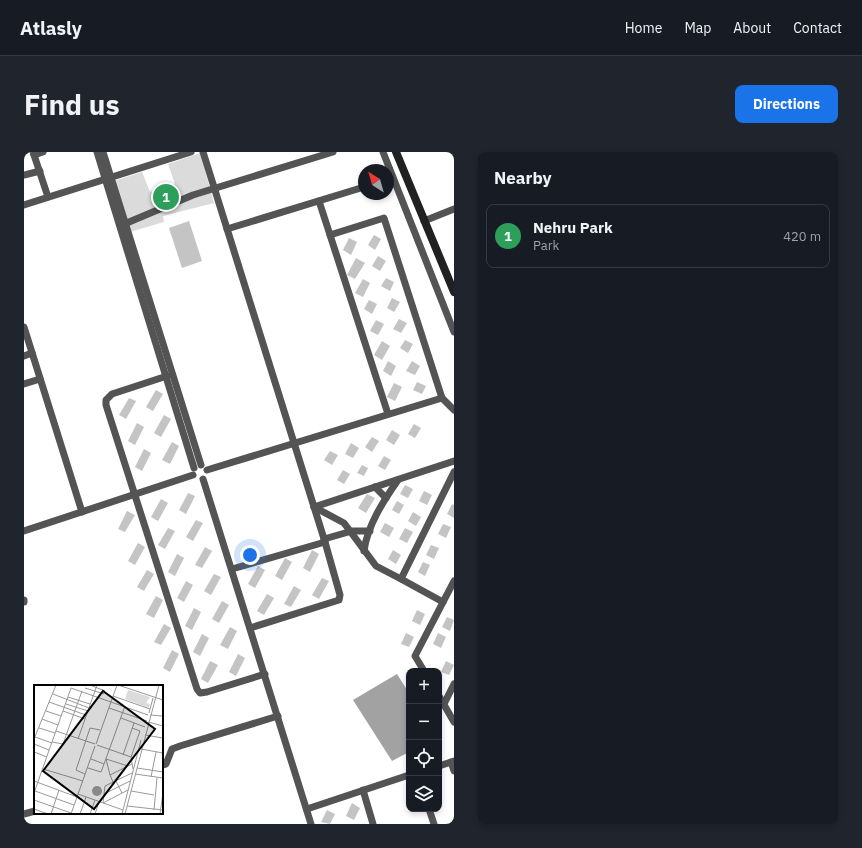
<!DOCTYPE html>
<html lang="en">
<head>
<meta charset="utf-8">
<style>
  :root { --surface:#171b24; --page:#20242c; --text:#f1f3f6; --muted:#9ea1a6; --line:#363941; --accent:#1a73e8 }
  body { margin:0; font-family:"IBM Plex Sans",sans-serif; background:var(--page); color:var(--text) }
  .controls { position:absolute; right:12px; bottom:12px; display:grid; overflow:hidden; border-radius:8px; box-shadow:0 2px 6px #0003 }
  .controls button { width:36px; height:36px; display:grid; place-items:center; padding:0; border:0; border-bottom:1px solid var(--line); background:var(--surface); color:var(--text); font:20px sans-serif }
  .compass { position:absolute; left:334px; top:12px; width:36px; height:36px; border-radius:50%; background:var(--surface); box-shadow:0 2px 6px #0003; rotate:323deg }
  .you { position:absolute; left:226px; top:403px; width:14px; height:14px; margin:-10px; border:3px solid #fff; border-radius:50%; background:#1a73e8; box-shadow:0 0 0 6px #1a73e833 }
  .badge { display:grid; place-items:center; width:26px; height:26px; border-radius:50%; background:var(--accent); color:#fff; font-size:13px; font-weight:700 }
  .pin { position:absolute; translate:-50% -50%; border:2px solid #fff; box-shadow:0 1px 4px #0006 }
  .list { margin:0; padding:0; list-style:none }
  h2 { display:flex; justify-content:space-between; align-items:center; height:52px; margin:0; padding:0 16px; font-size:17px }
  h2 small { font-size:13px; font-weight:400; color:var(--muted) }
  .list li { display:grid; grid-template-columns:26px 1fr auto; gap:12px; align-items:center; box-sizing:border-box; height:64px; margin:0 8px 8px; padding:0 8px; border:1px solid var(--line); border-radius:8px }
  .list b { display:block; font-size:15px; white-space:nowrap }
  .list p { margin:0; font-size:13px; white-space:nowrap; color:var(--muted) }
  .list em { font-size:13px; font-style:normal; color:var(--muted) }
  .icon { flex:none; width:22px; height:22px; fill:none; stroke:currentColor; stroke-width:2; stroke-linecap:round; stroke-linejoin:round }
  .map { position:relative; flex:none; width:430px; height:672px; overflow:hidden; border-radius:8px }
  header { display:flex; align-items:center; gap:24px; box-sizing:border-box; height:56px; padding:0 20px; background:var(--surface); border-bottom:1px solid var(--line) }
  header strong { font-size:19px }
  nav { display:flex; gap:22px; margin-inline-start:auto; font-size:14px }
  .intro { display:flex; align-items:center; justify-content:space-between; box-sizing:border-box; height:96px; padding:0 24px }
  h1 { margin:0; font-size:28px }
  .button { padding:10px 18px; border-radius:8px; background:var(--accent); color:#fff; font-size:14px; font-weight:700 }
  main { display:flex; gap:24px; padding:0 24px }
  aside { flex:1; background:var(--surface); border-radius:8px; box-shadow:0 2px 6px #0003 }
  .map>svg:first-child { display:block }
  .green { fill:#dbdbdb }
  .water { fill:#a2a2a2 }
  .building { fill:#c4c4c4 }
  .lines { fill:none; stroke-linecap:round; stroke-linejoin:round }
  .street { stroke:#545454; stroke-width:7 }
  .secondary { stroke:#212121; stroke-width:8 }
  .inset-road { fill:none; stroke:#999; stroke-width:1 }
  .view { fill:#000; fill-opacity:0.15; stroke:#000; stroke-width:2 }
  .inset-edge { fill:none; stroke:#000; stroke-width:2 }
</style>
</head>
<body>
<header>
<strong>Atlasly</strong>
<nav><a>Home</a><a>Map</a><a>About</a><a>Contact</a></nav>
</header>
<div class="intro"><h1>Find us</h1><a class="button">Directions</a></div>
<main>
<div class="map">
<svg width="430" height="672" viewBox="0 0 430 672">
  <rect width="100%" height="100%" fill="#fff"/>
  <path class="green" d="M176,1L190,51L139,64L140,70L106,80L90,29L118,20L126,40L151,32L144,12Z"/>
  <path class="water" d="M373,522L385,541V600L368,609L329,548Z"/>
  <g class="building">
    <path d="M165,69L178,109L158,116L145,76Z"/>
    <path d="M350,83L357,87L351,98L344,93Z"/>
    <path d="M325,86L333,90L327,103L319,98Z"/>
    <path d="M354,104L362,109L356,119L348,114Z"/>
    <path d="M332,106L341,111L331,127L323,123Z"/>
    <path d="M362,126L370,130L366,139L357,134Z"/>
    <path d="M339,127L346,131L339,145L331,141Z"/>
    <path d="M368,146L376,150L370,160L363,156Z"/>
    <path d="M345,148L353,152L348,162L340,157Z"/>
    <path d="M375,167L383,171L377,181L369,177Z"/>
    <path d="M352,168L360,172L354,183L346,179Z"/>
    <path d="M381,188L389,192L384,201L376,196Z"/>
    <path d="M358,189L366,194L358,208L350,203Z"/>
    <path d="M364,209L372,214L367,224L359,219Z"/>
    <path d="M388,209L396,214L391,223L382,219Z"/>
    <path d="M393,230L402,234L398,242L389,238Z"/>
    <path d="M370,231L378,235L371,249L363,245Z"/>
    <path d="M132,238L139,242L129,259L122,255Z"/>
    <path d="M105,246L112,249L102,267L95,263Z"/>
    <path d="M140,263L147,267L137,285L130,281Z"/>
    <path d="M113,271L120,275L111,293L104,289Z"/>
    <path d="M390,272L397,276L391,286L384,282Z"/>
    <path d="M368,278L376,283L370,293L362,288Z"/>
    <path d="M348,285L355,289L348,300L341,295Z"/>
    <path d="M148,290L155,294L146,312L138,308Z"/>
    <path d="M327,291L335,296L329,306L321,302Z"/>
    <path d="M120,297L127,301L118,319L111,315Z"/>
    <path d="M306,299L314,303L308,313L300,308Z"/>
    <path d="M360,304L367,308L361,318L354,314Z"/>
    <path d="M338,313L344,316L340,324L333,321Z"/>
    <path d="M319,318L326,322L320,332L313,328Z"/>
    <path d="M381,333L389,337L384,346L376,342Z"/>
    <path d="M400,339L408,343L403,353L395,349Z"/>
    <path d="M164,341L171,344L162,362L155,358Z"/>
    <path d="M343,342L351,346L342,361L334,356Z"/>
    <path d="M137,347L144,351L134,369L127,365Z"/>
    <path d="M373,349L380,353L375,362L368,358Z"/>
    <path d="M428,352L430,353V366L423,362Z"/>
    <path d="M103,359L111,363L101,380L94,377Z"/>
    <path d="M389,360L397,365L392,374L384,369Z"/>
    <path d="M172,368L179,371L169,389L162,385Z"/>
    <path d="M361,371L370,376L365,385L356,380Z"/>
    <path d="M419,372L427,375L422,386L414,382Z"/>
    <path d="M144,376L151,379L141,397L134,393Z"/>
    <path d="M381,376L389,380L383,391L375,387Z"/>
    <path d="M114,391L121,395L111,413L104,409Z"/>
    <path d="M407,393L415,396L410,407L402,403Z"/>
    <path d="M181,395L188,399L178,416L171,413Z"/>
    <path d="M288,398L295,402L286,420L279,416Z"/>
    <path d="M369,398L377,403L372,412L364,407Z"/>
    <path d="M153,402L160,406L151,424L144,420Z"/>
    <path d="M261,406L268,410L258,428L251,424Z"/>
    <path d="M399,410L406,413L401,424L394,420Z"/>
    <path d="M234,414L241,418L231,436L224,432Z"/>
    <path d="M123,418L130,422L120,439L113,435Z"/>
    <path d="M190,422L197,425L187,443L180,439Z"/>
    <path d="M298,426L305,429L295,447L288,443Z"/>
    <path d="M162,429L169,433L160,450L153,446Z"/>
    <path d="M270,434L277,438L267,455L260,452Z"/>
    <path d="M243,442L250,446L240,463L233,459Z"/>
    <path d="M132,444L139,448L130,466L122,462Z"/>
    <path d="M198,449L205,453L195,471L188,467Z"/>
    <path d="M170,456L177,460L168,478L161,474Z"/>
    <path d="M393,458L401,462L396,473L388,469Z"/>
    <path d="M423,465L430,468L426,479L418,475Z"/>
    <path d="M140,472L147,476L137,493L130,490Z"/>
    <path d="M206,475L213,479L204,497L196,493Z"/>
    <path d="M382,481L390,485L385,495L377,492Z"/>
    <path d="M414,481L422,485L417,496L409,492Z"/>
    <path d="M178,482L185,486L176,504L169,500Z"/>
    <path d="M148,498L155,502L146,520L139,516Z"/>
    <path d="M214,502L221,506L212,524L205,520Z"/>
    <path d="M186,509L194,513L184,531L177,527Z"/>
    <path d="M422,509L430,513L425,523L417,520Z"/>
    <path d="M328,651L336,656L330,668L322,664Z"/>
    <path d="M303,658L311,662L306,672L297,670Z"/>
  </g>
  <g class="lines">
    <g class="street">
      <path d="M9,0L24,45"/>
      <path d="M73,0L170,316"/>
      <path d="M79,0L177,313"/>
      <path d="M179,0L301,390L208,417"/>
      <path d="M359,0L430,180"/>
      <path d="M10,3L19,0"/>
      <path d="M0,23L16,19"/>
      <path d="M295,49L364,262"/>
      <path d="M0,53L167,0"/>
      <path d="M400,69L430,57"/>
      <path d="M98,73L169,43L309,0"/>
      <path d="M203,77L340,35"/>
      <path d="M306,83L360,66L418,246"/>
      <path d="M0,175L58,360"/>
      <path d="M0,204L8,201"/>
      <path d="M143,224L88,242L82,248V253L173,537L176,541L183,540L241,522"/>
      <path d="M0,232L16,227"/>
      <path d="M183,318L418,246L430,258"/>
      <path d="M179,327L287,672"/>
      <path d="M351,335L362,346"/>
      <path d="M290,355L430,309"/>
      <path d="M290,355L320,371L352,414L377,427"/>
      <path d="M0,379L169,323"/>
      <path d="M300,387L328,379H346"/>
      <path d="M340,399C343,374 360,348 374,328"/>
      <path d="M0,448V450"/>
      <path d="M419,450L377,427L430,320"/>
      <path d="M226,476L315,448L316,443L301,390"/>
      <path d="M400,519L391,504L430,429"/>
      <path d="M415,544L430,570"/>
      <path d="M420,552L430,532"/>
      <path d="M427,610L430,619"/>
      <path d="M138,613L142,612L148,597L156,594L254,564"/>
      <path d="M415,614L430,609"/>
      <path d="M339,638L349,672"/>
      <path d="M283,657L385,623"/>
      <path d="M405,657L410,672"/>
      <path d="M0,662L11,659"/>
    </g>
    <path class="secondary" d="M372,0L430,140"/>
  </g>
  <g transform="translate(10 533)">
    <rect width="129" height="129" fill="#fff"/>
    <path d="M94,5L116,12L112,18L116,19L115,23L91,14Z" fill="#dbdbdb"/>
    <path d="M58 106a5 5 0 1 1 10 0a5 5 0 1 1-10 0Z" fill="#a2a2a2"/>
    <path class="inset-road" d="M56,0L71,6M84,0L129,15M51,3L70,9M19,9L55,23M79,11L116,24M34,12L56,19M15,17L52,30M32,19L54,26M75,23L113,36M12,26L27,31M29,26L51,34M115,28L119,13M116,30L129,31M87,33L111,42M8,34L24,40M114,37L129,41M5,43L21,48M22,46L61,59M111,50L129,53M1,52L18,58M0,54L22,0M44,54L63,0M18,57L29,59L48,6M0,59L15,65M62,59L83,0M63,60L97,72L99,84M107,64L129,68M0,67L13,72M89,70L100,38M97,72L106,46L98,43M57,74L70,79L91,21M72,74L94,81M72,74L76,90M54,83L67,87L70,79M103,83L129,87M9,84L49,96M51,89L42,85L56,43L66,45M101,89L129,93M117,92L122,67M0,96L43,112M82,96L88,108M79,97L76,90L98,79M94,105L69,118L71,101L98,88M1,106L40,120M97,106L120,110M0,108L37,3L114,30M44,109L89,125M70,109L96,96M0,115L37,128M93,121L129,125M0,124L14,129M120,125L123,93M17,129L25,105M37,129L61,61M46,129L52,112M56,129L61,115M61,129L65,117M88,129L107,55M91,129L125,0M126,129L129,108"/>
    <path class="view" d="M69,6L121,44L60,124L9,86Z"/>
    <rect width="129" height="129" class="inset-edge"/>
  </g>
</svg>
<div class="controls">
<button>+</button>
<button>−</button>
<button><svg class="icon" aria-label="locate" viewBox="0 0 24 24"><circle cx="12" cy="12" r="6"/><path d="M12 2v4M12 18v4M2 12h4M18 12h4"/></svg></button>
<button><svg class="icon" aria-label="layers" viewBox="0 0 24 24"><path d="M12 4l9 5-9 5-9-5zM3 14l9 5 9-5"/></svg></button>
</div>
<svg class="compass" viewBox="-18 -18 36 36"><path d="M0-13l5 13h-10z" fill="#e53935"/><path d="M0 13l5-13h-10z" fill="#9ea1a6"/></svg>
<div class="you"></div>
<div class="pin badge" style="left:142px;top:45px;background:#2e9e5b">1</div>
</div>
<aside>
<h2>Nearby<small></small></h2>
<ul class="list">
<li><span class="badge" style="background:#2e9e5b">1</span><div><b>Nehru Park</b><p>Park</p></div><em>420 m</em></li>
</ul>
</aside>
</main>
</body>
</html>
